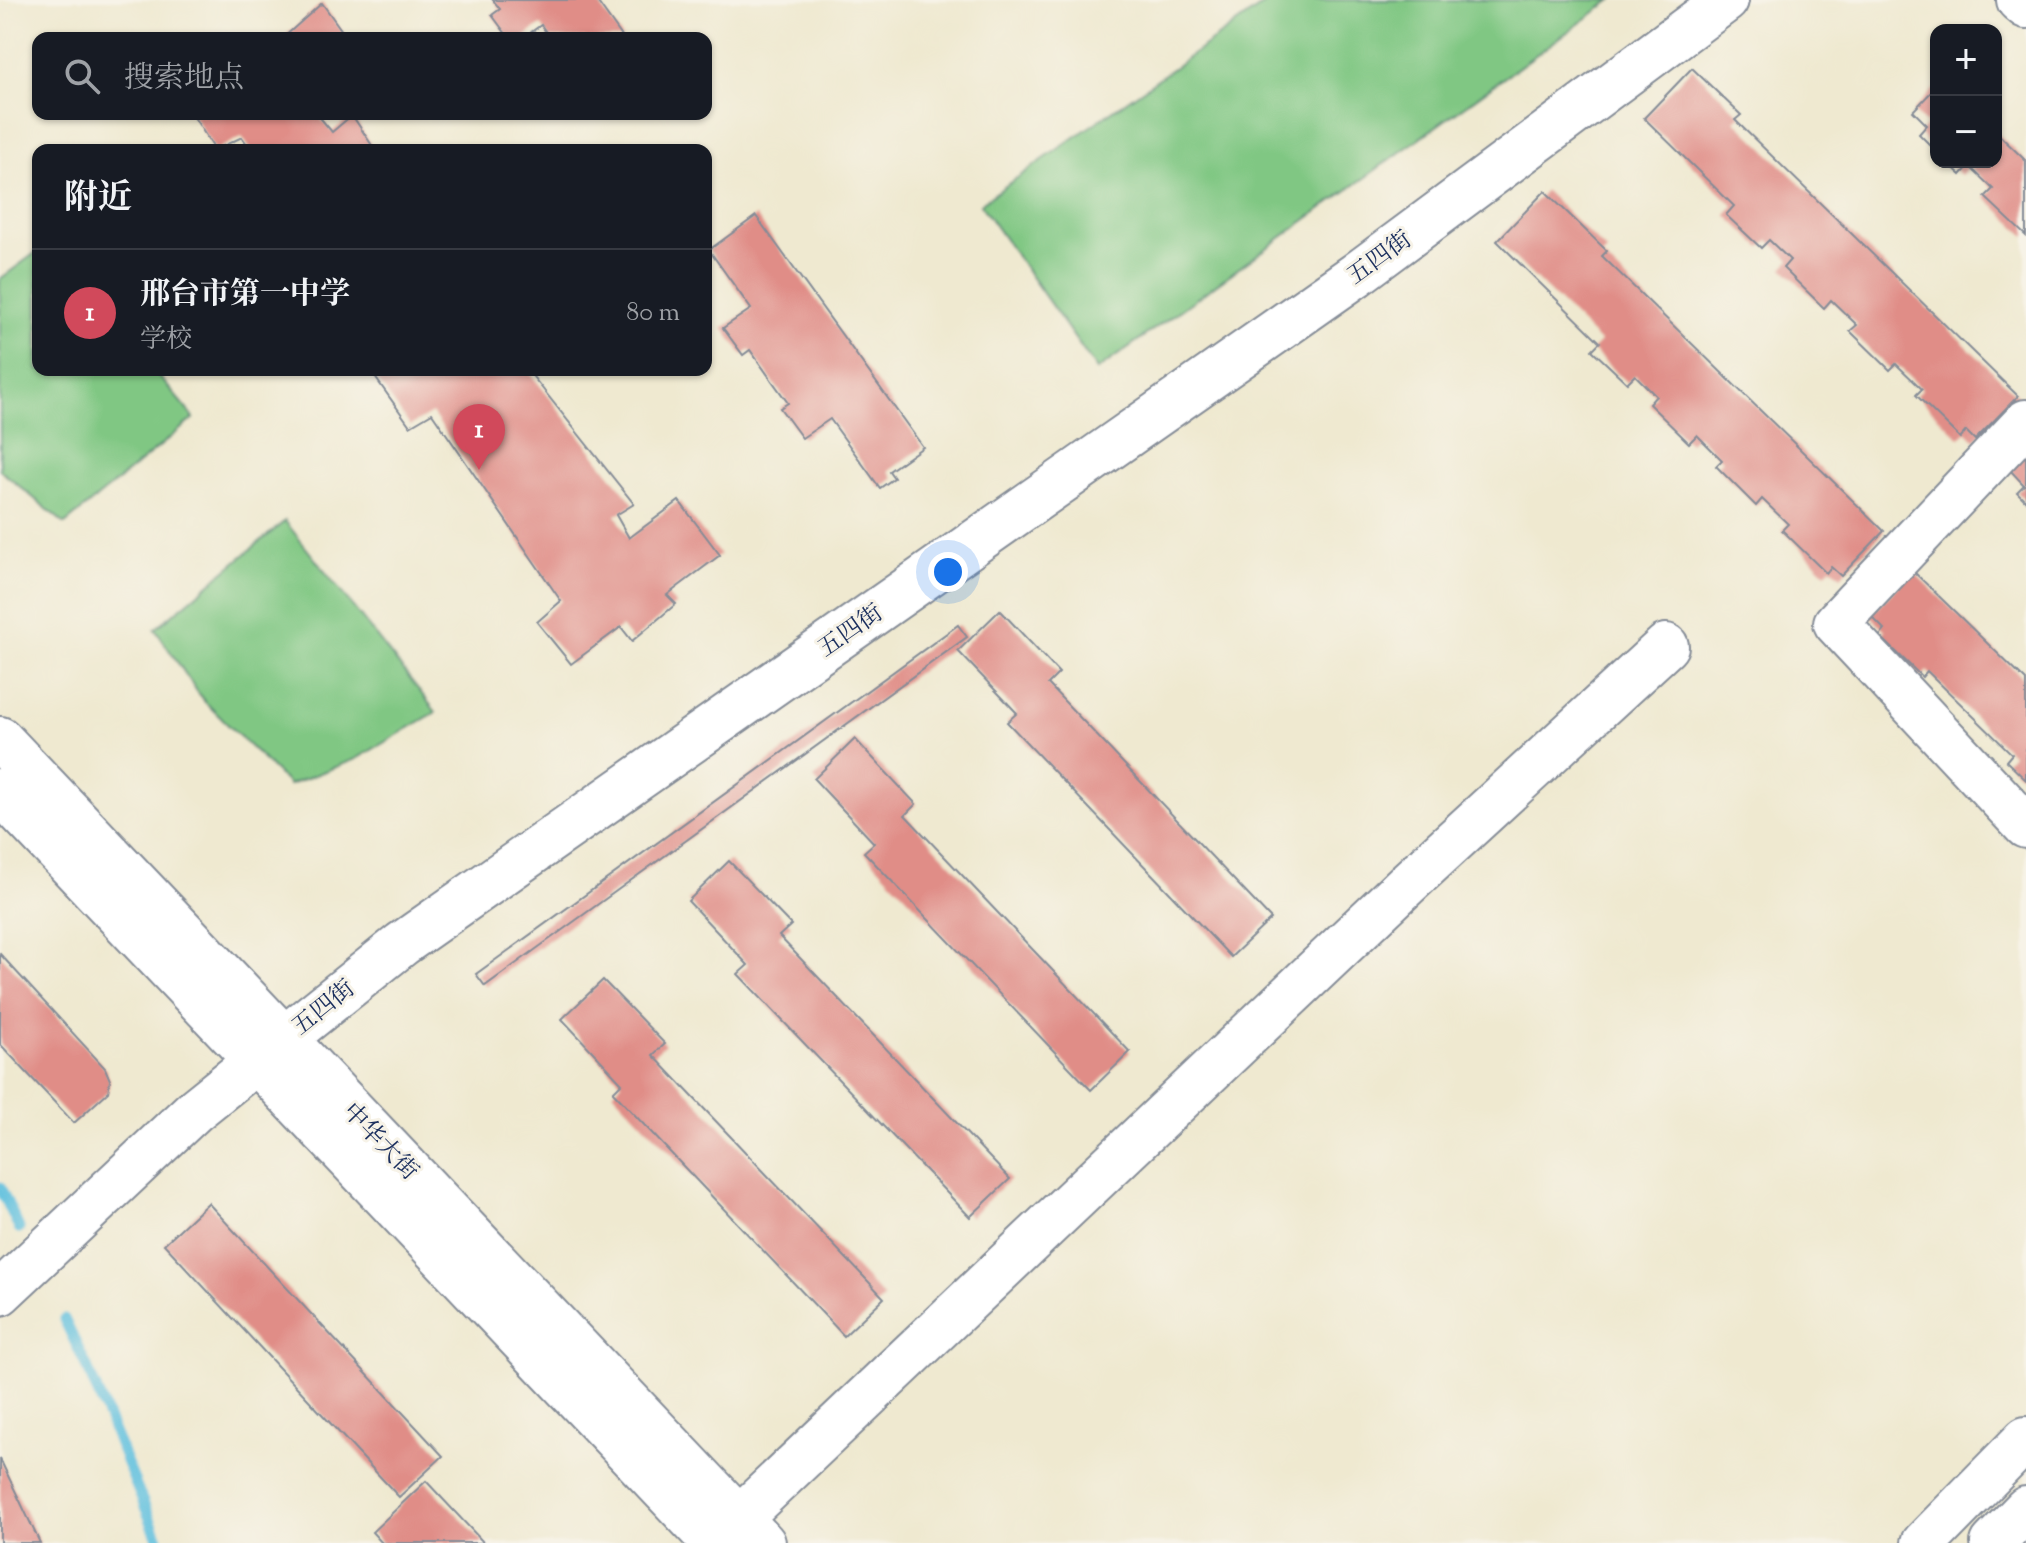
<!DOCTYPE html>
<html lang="zh">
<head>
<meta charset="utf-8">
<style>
  :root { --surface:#171b24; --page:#20242c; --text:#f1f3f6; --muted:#9ea1a6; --line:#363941; --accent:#d1495b }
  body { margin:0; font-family:"Sorts Mill Goudy","Noto Serif SC",serif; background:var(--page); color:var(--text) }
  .controls { position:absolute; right:24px; top:24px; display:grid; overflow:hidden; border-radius:16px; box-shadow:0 2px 6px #0004 }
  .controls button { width:72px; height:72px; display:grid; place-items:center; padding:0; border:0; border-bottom:2px solid var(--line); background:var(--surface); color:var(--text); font:40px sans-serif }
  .you { position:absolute; left:948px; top:572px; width:28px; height:28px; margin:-20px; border:6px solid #fff; border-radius:50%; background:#1a73e8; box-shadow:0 0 0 12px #1a73e833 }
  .badge { display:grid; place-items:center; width:52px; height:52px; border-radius:50%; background:var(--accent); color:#fff; font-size:26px; font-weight:700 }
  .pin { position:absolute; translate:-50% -66px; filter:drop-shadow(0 2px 4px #0008) }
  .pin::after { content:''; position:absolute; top:42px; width:28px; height:24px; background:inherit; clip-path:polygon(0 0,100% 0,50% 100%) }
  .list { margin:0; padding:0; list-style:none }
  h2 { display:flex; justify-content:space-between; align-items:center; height:104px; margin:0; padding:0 32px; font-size:34px }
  h2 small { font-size:26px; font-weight:400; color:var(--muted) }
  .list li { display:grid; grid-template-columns:52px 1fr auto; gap:24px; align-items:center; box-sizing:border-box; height:128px; padding:0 32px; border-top:2px solid var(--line) }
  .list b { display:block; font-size:30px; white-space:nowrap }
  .list p { margin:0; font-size:26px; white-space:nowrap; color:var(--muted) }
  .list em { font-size:26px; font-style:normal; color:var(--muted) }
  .icon { flex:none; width:44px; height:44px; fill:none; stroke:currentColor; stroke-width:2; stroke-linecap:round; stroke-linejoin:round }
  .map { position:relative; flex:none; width:2026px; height:1543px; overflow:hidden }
  .search { position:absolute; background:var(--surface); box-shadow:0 2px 6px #0004; left:32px; top:32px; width:680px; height:88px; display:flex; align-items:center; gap:20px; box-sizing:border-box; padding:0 28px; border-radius:16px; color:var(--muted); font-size:30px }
  .panel { position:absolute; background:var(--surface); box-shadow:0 2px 6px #0004; left:32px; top:144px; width:680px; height:232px; border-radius:16px }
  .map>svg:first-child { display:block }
  .green { fill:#80c783; stroke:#4e7b70; stroke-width:2 }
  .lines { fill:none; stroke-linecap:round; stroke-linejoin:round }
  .stream { stroke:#5fc0de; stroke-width:11 }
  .building { fill:#e08d87 }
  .minor-casing { stroke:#858c97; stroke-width:48 }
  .minor { stroke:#fff; stroke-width:44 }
  .labels { text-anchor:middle; stroke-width:6; stroke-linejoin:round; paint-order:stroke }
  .street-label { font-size:24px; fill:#1b2f5e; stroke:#f7f3e8 }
</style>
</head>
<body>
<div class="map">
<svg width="2026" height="1543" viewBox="0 0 2026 1543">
  <rect width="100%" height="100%" fill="#f7f3e8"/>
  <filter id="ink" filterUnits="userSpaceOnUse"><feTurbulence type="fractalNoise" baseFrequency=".0125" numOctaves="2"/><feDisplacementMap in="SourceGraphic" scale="16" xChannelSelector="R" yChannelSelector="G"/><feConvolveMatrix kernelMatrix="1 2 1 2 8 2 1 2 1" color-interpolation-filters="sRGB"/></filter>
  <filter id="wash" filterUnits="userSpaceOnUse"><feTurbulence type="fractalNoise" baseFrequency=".006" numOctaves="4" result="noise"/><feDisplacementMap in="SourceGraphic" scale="32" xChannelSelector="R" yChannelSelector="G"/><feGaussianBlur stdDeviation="1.8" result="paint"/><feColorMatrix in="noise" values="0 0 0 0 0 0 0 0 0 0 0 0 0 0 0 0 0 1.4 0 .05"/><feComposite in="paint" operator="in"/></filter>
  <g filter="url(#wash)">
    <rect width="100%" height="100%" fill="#efe9d0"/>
    <g class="green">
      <path d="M1270,0H1612L1097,370L980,204Z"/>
      <path d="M38,251V370H154L194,418L65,524L0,470V279Z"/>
      <path d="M285,521L436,712L356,759L289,785L203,700L155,629Z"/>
    </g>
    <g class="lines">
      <g class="stream">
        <path d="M0,1187L19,1228"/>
        <path d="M64,1319L87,1367L160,1543"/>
      </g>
    </g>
    <g id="blocks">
      <g class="building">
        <path d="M493,0H596L623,38H550L541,25L523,38H509L492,15L500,9Z"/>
        <path d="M322,3L347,38H283Z"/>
        <path d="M1692,68L1741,115L1735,120L2018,396L1975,440L1966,431L1960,438L1916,395L1922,389L1896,364L1890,370L1850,331L1857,325L1831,300L1824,308L1783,268L1790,260L1769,240L1761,248L1726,215L1734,206L1644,118Z"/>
        <path d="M1936,87V151L1919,134L1927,125L1913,111Z"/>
        <path d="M192,114H317L332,132L352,115L375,150H251L242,137L215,150Z"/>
        <path d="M1996,132L2026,161V236L1985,197L1993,189L1969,166L1961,175L1947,162H1996Z"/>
        <path d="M1545,191L1607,251L1602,256L1884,531L1841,576L1831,567L1826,573L1782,530L1788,524L1762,499L1756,506L1716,466L1722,460L1697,435L1689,443L1649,404L1656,396L1635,375L1627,383L1592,350L1600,342L1497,241Z"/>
        <path d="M756,216L923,447L889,471L894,478L880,488L830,419L802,438L780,408L788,403L750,350L743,355L723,328L751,309L709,250Z"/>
        <path d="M370,370H532L530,373L634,504L616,515L629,538L679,501L720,555L667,595L676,604L632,641L621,627L571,664L537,622L561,601L432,413L410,426Z"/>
        <path d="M2026,453V501L2017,492L2024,485L2010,470Z"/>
        <path d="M1913,571L2026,681V780L2006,761L2012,754L1927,671L1922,677L1880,636L1885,630L1870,615Z"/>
        <path d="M1000,610L1059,673L1048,684L1271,919L1231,957L1007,722L1017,713L958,651Z"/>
        <path d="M958,625L967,637L485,986L476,974Z"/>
        <path d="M855,739L916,804L905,815L1130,1052L1091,1090L864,852L874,843L814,779Z"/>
        <path d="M729,861L791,925L779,936L1010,1179L970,1217L738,974L748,965L688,901Z"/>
        <path d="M0,954L105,1068L110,1080L108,1092L74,1123L0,1044Z"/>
        <path d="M603,980L665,1044L653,1055L884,1298L844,1336L613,1092L622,1083L562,1019Z"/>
        <path d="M208,1203L443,1456L399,1497L164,1244Z"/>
        <path d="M0,1459L40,1543H0Z"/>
        <path d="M426,1481L484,1543H382L372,1532Z"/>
      </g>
    </g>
  </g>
  <g filter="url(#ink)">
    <use href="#blocks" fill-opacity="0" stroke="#858c97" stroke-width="2"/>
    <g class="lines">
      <defs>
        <g id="minor">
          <path d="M2019,0L2026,6"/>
          <path d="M2026,422L1836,623L2026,826"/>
          <path d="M0,739L763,1543"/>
          <path d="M0,791L714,1543"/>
          <path d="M0,1293L195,1110L402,944L1356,275L1726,0"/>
          <path d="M739,1518L1407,884L1666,646"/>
          <path d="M1924,1543L2026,1439"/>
          <path d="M1993,1543L2026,1509"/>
        </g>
      </defs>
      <use href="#minor" class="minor-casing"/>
      <use href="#minor" class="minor"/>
    </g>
  </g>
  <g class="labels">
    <g class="street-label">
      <text transform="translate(1379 257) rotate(-36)" y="8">五四街</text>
      <text transform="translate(850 630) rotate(-35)" y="8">五四街</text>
      <text transform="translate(323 1007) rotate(-39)" y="8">五四街</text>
      <text transform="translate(381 1141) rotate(46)" y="8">中华大街</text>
    </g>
  </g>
</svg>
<div class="controls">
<button>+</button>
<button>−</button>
</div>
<div class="you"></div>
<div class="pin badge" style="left:479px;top:470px">1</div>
<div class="search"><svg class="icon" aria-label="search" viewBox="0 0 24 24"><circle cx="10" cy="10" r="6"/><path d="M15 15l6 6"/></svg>搜索地点</div>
<section class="panel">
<h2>附近<small></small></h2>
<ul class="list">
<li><span class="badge">1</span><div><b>邢台市第一中学</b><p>学校</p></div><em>80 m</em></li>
</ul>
</section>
</div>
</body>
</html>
